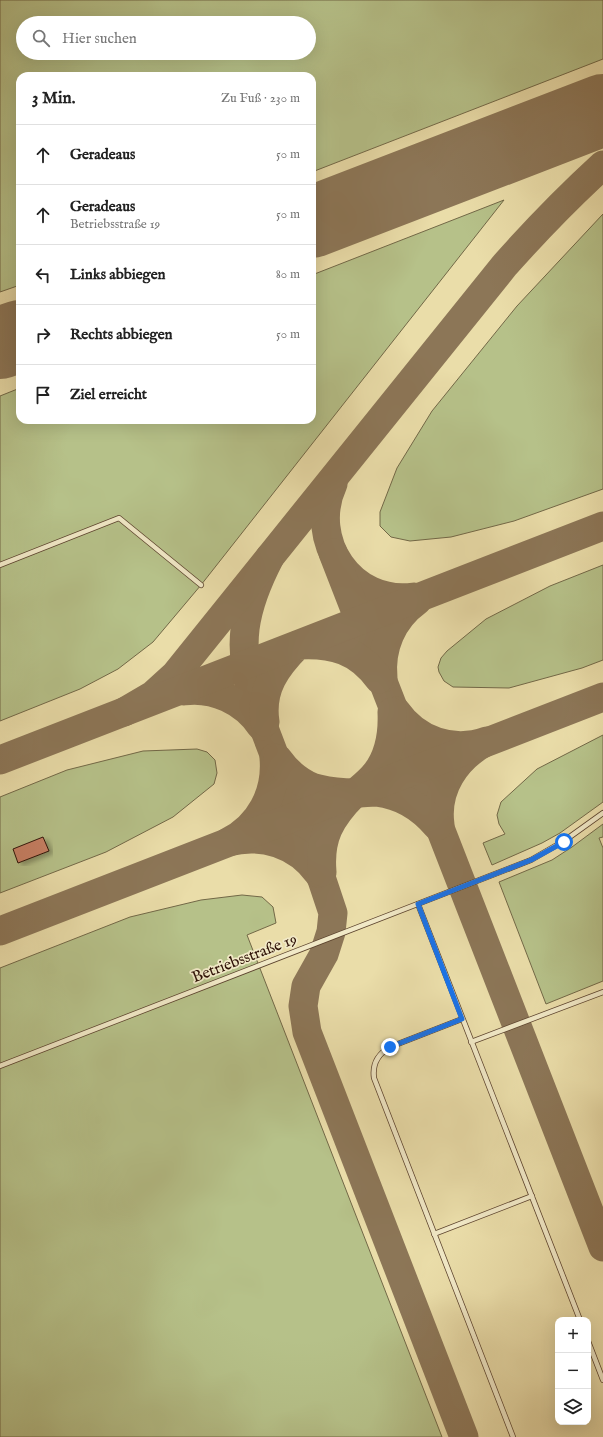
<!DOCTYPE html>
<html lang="de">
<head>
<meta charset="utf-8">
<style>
  :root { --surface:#fff; --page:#f2f2f2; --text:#222; --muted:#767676; --line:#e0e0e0 }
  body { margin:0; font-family:"IM FELL English",serif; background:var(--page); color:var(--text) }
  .controls { position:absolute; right:12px; bottom:12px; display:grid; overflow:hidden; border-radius:8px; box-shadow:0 4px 16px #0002 }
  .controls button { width:36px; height:36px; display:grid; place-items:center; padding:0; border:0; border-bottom:1px solid var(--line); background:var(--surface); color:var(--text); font:20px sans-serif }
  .stop { position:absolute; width:12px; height:12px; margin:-9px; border:3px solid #1a73e8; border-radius:50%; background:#fff }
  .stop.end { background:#1a73e8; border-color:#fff; box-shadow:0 1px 4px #0008 }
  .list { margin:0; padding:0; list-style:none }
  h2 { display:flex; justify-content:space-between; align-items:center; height:52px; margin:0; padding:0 16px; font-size:17px }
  h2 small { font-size:13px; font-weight:400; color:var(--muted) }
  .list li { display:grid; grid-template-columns:26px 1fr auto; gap:12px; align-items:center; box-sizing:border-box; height:60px; padding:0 16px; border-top:1px solid var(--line) }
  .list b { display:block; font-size:15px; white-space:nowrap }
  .list p { margin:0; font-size:13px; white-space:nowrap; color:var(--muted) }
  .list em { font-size:13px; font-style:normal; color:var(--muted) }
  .icon { flex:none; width:22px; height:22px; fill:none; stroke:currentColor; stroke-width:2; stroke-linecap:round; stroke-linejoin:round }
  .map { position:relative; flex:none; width:603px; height:1437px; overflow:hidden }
  .search { position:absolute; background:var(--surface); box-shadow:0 4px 16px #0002; left:16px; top:16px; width:300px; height:44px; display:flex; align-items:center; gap:10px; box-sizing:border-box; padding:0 14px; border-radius:22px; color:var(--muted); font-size:15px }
  .panel { position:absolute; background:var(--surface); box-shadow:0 4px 16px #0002; left:16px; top:72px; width:300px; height:352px; border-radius:12px }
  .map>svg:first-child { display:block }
  .green { fill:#b6c189; stroke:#726847; fill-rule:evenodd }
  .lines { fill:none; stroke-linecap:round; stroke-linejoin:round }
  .taxiway { stroke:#8c7657; stroke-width:29 }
  .runway { stroke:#8c7657; stroke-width:72 }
  .building { fill:#c98065; stroke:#2d1005; filter:url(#shadow) }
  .lane-casing { stroke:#5c432e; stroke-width:6 }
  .lane { stroke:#f1e9c7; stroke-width:4.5 }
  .route { stroke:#1a73e8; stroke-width:5 }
  .labels { text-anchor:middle; stroke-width:3.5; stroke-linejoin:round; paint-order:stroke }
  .street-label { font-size:16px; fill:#2d1005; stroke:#f1e9c7 }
</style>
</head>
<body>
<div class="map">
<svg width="603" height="1437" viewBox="0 0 603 1437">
  <defs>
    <filter id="shadow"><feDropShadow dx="4.5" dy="2.5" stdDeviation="2" flood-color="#0004"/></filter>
  </defs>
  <rect width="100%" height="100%" fill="#eadda9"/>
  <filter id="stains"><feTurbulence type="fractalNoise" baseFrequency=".005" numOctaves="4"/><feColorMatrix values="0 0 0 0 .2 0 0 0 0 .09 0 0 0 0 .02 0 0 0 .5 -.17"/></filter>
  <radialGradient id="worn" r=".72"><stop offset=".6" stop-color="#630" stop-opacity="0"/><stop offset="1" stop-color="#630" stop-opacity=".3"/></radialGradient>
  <g class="green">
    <path d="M0,0H603V59L312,172V76H20V285L0,292ZM23,23H309V53H23Z"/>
    <path d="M504,200L201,585L153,642L118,669L80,689L0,721V396L20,388V420H312V275Z"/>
    <path d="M603,214V489L514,521L451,537L410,541L391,537L380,526V512L397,468L432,411L517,306Z"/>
    <path d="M603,565V660L582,668L509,688L453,687L444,681L439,672L438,667L441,658L447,651L486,619L550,586Z"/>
    <path d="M603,735V802L560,833L542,843L492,865L483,843L505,834L499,824L497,815L501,802L537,769Z"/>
    <path d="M197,749L207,752L215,760L217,773L214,784L173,817L106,852L0,893V797L67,770L143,751Z"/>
    <path d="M603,824V837L599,838L603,848V981L546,1004L499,882L552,860L572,847Z"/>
    <path d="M242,895L262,897L273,907L276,923L247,935L442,1437H0V968L130,917L201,900Z"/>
  </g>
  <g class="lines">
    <g class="taxiway">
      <path d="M333,484C307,540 351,606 414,597"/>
      <path d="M333,553L603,1247"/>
      <path d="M270,557C243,609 236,646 254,702L322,880L333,913L331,932L324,954L306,986L303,1006L307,1032L464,1437"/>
      <path d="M383,678C380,648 392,619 417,601"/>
      <path d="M184,691C214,687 244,701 261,726"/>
      <path d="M396,711C417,741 453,753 487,741C456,758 435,788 440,825"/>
      <path d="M124,712L153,695L175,675L504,266C535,231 568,197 603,165"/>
      <path d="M265,722C260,689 276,667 298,645C333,643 358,650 379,679"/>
      <path d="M274,758C277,793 260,826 228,842C262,833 297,844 318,873"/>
      <path d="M278,759C287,772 303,786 319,789C330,792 344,793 356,793C363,793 370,792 377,792C402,795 422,808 437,826"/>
      <path d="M0,760L603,526"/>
      <path d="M322,872C319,838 330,818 354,794C362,787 370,781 376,773C390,755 393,734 392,712"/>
      <path d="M0,931L603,697"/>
    </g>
    <g class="runway">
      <path d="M312,222L603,110"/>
      <path d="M0,343L20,336"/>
    </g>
  </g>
  <path class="building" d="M43,837L49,851L18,863L13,849Z"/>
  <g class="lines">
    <defs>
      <g id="lane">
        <path d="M0,565L119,518L201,585"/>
        <path d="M418,904L580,1320"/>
        <path d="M462,1019L390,1047C378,1054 372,1064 374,1078L513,1437"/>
        <path d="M471,1042L603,992"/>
        <path d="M0,1066L531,860L564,841L603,813"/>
        <path d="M434,1234L532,1196"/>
        <path d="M588,1341L603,1380"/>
      </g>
    </defs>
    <use href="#lane" class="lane-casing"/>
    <use href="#lane" class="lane"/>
  </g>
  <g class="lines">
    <path class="route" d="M390,1047L462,1019L418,904L531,860L564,842"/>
  </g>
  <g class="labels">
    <g class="street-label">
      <text transform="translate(244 957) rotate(-21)" y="6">Betriebsstraße 19</text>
    </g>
  </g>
  <rect width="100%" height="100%" filter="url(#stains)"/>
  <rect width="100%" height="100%" fill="url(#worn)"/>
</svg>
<div class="controls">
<button>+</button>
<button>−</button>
<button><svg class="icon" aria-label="layers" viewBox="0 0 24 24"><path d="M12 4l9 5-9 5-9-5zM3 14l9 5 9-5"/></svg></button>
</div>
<div class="stop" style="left:564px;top:842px"></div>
<div class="stop end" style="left:390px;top:1047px"></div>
<div class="search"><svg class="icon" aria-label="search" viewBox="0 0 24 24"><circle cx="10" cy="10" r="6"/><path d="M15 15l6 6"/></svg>Hier suchen</div>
<section class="panel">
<h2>3 Min.<small>Zu Fuß · 230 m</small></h2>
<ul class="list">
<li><svg class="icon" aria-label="ahead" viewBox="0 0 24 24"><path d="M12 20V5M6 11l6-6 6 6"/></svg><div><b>Geradeaus</b></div><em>50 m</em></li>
<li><svg class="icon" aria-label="ahead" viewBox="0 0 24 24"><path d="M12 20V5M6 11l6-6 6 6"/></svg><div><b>Geradeaus</b><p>Betriebsstraße 19</p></div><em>50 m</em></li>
<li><svg class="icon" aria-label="left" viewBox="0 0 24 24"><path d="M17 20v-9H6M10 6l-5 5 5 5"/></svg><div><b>Links abbiegen</b></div><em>80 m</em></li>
<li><svg class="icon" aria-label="right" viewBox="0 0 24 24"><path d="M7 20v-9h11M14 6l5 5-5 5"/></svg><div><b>Rechts abbiegen</b></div><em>50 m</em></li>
<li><svg class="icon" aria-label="arrive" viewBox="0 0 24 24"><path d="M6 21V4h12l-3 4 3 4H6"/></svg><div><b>Ziel erreicht</b></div></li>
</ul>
</section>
</div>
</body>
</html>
